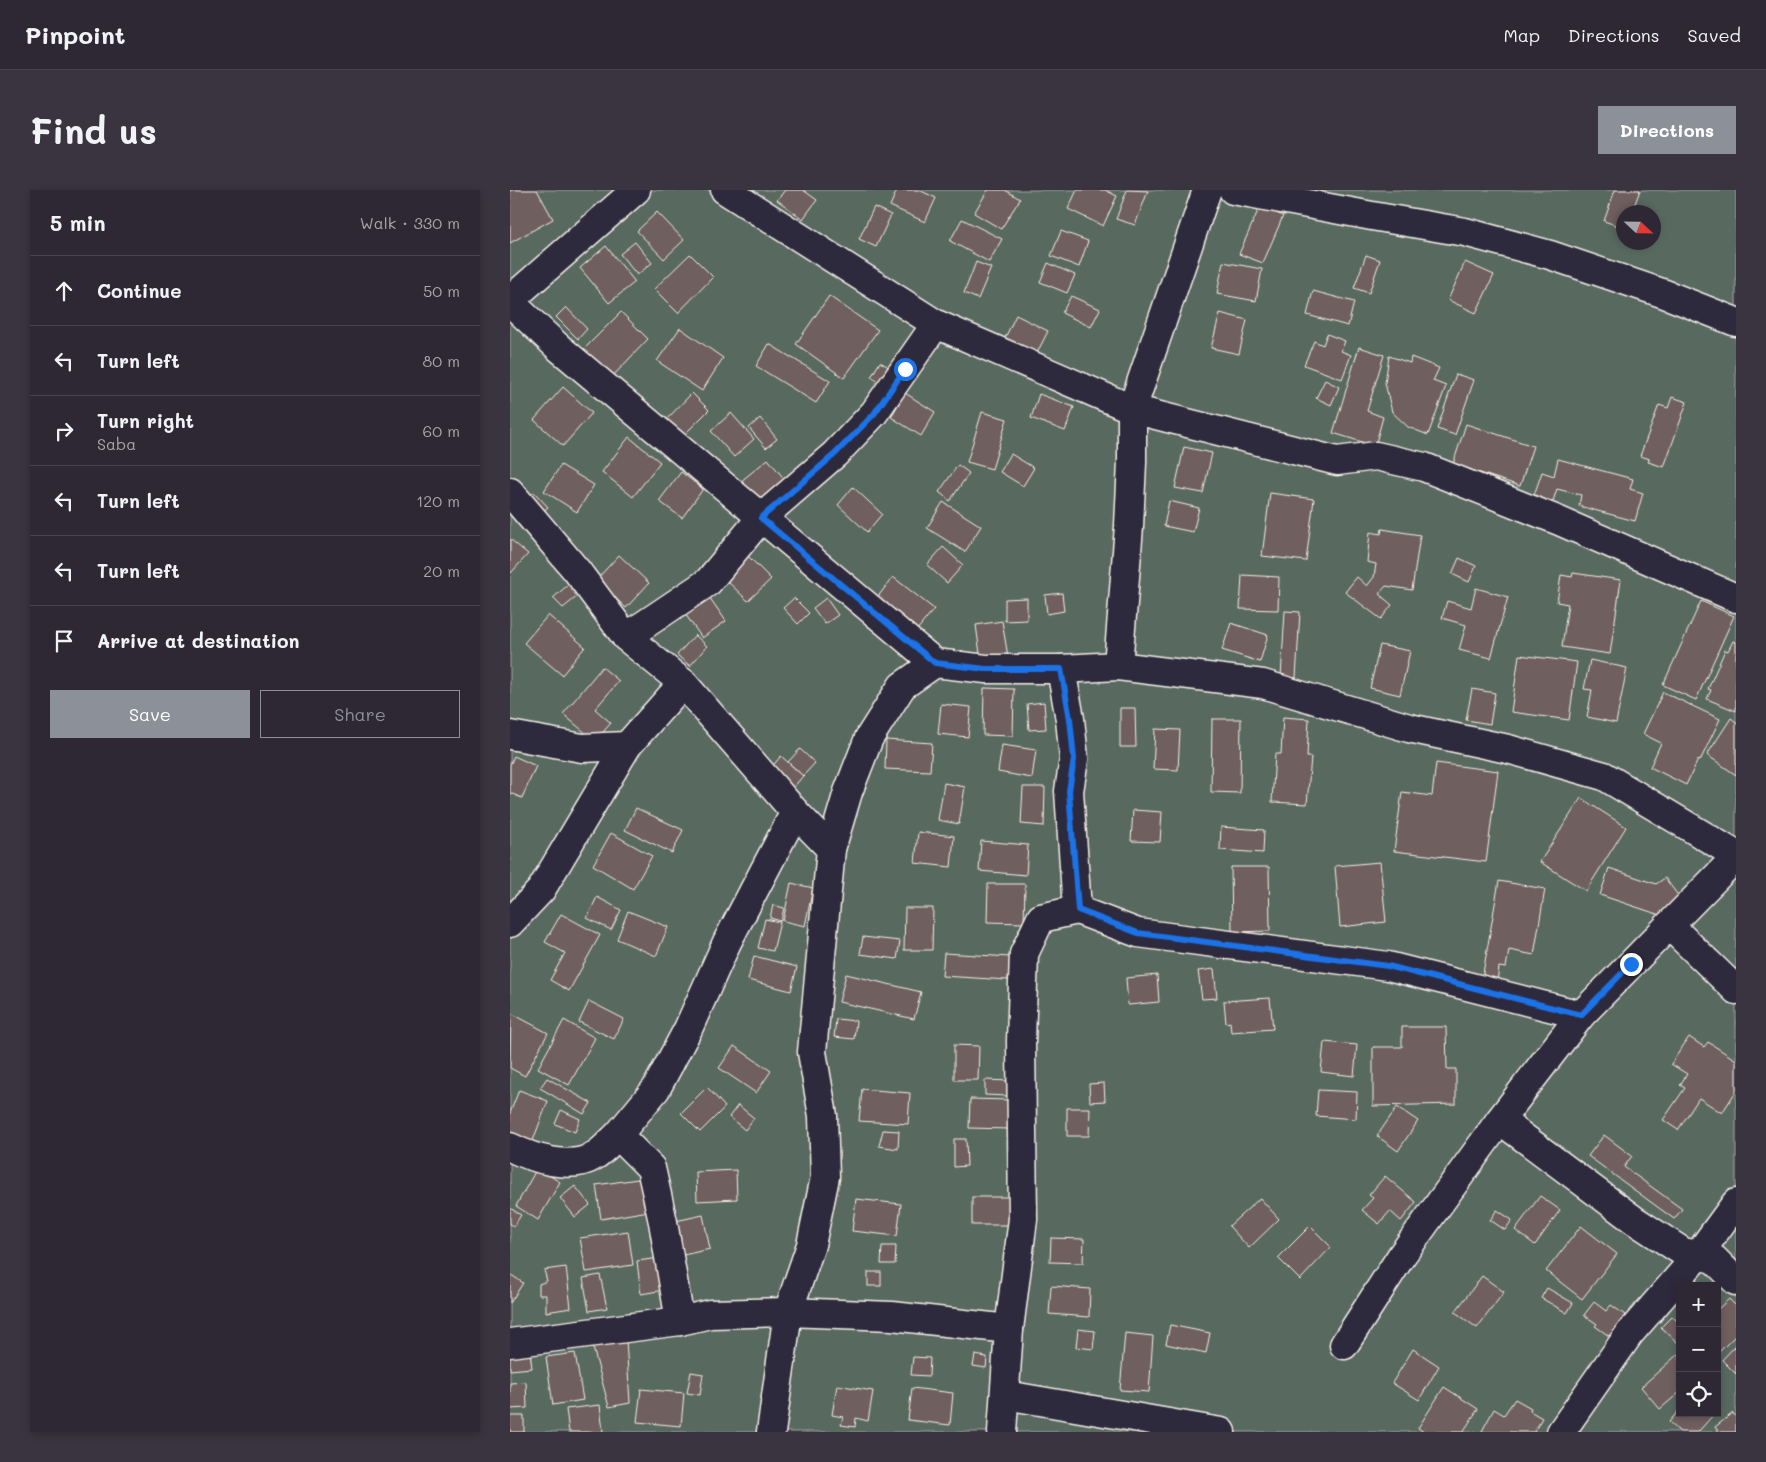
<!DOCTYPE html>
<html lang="en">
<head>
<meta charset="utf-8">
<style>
  :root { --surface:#2d2833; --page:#39343f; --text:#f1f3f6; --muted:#a7a6ac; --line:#48444e; --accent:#8c9099 }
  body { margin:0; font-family:Mali,sans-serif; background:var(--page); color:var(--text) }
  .controls { position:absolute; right:15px; bottom:15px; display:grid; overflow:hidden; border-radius:0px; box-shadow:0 2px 8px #0003 }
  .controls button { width:45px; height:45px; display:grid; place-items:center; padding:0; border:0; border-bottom:1px solid var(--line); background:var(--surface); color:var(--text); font:25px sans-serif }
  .compass { position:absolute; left:1106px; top:15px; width:45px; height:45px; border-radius:50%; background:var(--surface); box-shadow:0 2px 8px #0003; rotate:112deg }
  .stop { position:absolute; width:15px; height:15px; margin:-11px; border:4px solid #1a73e8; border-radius:50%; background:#fff }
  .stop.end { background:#1a73e8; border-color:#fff; box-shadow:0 1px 5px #0008 }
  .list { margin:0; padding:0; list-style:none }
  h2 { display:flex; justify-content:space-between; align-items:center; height:65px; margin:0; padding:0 20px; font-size:21px }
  h2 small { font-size:16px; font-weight:400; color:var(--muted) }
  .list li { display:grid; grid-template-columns:32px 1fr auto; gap:15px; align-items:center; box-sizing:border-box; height:70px; padding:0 20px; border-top:1px solid var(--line) }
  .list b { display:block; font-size:19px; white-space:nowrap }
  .list p { margin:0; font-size:16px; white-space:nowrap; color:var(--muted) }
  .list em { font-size:16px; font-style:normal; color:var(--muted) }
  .actions { display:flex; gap:10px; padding:15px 20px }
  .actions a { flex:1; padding:11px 0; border:1px solid var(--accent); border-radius:0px; text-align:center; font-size:18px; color:var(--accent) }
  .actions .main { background:var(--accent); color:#fff }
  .icon { flex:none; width:28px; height:28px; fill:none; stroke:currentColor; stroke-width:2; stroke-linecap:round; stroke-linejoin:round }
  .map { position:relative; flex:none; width:1226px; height:1242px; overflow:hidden; border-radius:0px }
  header { display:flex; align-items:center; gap:30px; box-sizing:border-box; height:70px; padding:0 25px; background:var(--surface); border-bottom:1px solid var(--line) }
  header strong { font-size:24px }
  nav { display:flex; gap:28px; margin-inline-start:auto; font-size:18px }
  .intro { display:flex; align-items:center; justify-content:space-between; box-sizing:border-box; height:120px; padding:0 30px }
  h1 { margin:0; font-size:35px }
  .button { padding:12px 22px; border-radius:0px; background:var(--accent); color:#fff; font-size:18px; font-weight:700 }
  main { display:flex; gap:30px; padding:0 30px }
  aside { flex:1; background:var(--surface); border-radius:0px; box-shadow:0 2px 8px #0003 }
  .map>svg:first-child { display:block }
  .green { fill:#586961; stroke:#a6ada4; fill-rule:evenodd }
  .building { fill:#705f5e; stroke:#f4f1e8 }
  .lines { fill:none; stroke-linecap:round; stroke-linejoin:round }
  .minor-casing { stroke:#f4f1e8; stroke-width:31 }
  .minor { stroke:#2f2a3d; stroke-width:28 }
  .route { stroke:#1a73e8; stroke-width:6 }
</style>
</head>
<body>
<header>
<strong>Pinpoint</strong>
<nav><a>Map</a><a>Directions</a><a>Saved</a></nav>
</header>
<div class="intro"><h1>Find us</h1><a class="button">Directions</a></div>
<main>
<aside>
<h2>5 min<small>Walk · 330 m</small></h2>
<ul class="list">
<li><svg class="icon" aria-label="ahead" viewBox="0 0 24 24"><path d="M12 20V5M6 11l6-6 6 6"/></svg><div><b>Continue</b></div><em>50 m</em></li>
<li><svg class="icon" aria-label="left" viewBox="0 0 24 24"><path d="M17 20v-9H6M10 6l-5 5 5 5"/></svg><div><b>Turn left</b></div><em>80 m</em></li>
<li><svg class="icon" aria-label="right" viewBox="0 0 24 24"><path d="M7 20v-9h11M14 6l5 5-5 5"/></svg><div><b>Turn right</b><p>Saba</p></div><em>60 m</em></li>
<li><svg class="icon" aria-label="left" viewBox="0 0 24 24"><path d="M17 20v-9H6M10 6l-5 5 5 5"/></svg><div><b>Turn left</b></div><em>120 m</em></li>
<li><svg class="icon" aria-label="left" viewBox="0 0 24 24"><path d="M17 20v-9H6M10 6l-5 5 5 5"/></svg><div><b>Turn left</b></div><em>20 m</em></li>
<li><svg class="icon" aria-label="arrive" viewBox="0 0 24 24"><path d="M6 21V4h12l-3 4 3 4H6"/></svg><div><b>Arrive at destination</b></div></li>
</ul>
<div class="actions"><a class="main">Save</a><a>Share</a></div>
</aside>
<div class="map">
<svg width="1226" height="1242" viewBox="0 0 1226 1242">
  <rect width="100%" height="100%" fill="#3c3544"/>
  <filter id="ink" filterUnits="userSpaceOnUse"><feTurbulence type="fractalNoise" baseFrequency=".02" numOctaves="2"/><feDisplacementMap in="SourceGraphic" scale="10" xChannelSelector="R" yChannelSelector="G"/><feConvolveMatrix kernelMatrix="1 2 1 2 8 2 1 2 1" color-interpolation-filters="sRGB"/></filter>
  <g filter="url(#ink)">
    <path class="green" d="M0,0H1226V1242H0ZM1114,22H1144V52H1114ZM1170,1096H1207V1223H1170Z"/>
    <g class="building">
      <path d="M0,0H27L43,29L0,53Z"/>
      <path d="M275,0H293L307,10L293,29L267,10Z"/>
      <path d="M387,0H409L426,8L415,32L380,16Z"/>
      <path d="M478,0H495L510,9L491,39L464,23Z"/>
      <path d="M567,0H595L607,6L593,36L558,19Z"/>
      <path d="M617,0L638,1L625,35L606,29Z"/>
      <path d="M1105,0H1130L1122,22H1114V38L1094,31Z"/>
      <path d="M750,16L773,26L753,73L729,64Z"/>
      <path d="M364,17L381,25L366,57L349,49Z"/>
      <path d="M147,22L174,50L154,69L127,41Z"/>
      <path d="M452,29L492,49L479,72L440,51Z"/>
      <path d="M551,41L578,51L569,77L541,66Z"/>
      <path d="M125,52L142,73L127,85L110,64Z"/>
      <path d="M96,56L125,92L99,113L70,78Z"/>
      <path d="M180,64L203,87L168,123L144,99Z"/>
      <path d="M856,65L870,70L859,103L844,98Z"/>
      <path d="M466,72L481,78L468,109L454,103Z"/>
      <path d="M713,72L752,79L746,111L707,104Z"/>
      <path d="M955,72L984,85L966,123L938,110Z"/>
      <path d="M538,73L565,85L557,103L530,92Z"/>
      <path d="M803,101L844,112L838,136L797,125Z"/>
      <path d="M319,106L368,140L334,188L286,154Z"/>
      <path d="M561,106L590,119L581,137L552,123Z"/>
      <path d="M56,117L77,139L68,149L46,127Z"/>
      <path d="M111,122L138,149L101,188L73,160Z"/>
      <path d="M710,123L737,130L729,164L701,158Z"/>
      <path d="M506,125L538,141L526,165L494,150Z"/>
      <path d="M170,138L213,168L192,201L147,171Z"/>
      <path d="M817,144L835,151L831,161L841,165L832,189L794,175L804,151L813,155Z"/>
      <path d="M259,154L320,191L306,213L246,176Z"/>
      <path d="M849,157L874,165L857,221L873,227L865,256L823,243Z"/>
      <path d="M879,166L900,173L901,167L929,178L923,191L936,196L918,245L898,237L882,222L875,193Z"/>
      <path d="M370,172L382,179L373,194L361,187Z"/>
      <path d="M946,184L964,190L945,245L927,239Z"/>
      <path d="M815,190L829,197L821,215L806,208Z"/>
      <path d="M53,197L82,223L53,256L24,230Z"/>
      <path d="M182,203L199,220L171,248L155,231Z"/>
      <path d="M395,203L425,222L411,246L381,227Z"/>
      <path d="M529,204L564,217L555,241L521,228Z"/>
      <path d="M1162,207L1177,212L1154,277L1138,272L1140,269L1130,266L1149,215L1158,218Z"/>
      <path d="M472,222L497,229L482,279L457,272Z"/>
      <path d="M221,223L244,249L224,267L201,241Z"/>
      <path d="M250,228L267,249L256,258L239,238Z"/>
      <path d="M956,234L1023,256L1010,296L943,274Z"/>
      <path d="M119,247L150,272L123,307L92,282Z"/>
      <path d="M674,257L702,263L693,303L665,298Z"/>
      <path d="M501,264L524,278L513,296L490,282Z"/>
      <path d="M258,269L276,291L249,314L230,292Z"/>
      <path d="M1048,269L1123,289L1120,299L1133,303L1125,331L1069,316L1071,305L1047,299L1042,314L1023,308L1032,282L1044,286Z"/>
      <path d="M51,275L84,295L67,322L34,301Z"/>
      <path d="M448,275L459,283L440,311L429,302Z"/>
      <path d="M171,282L193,299L172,328L149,311Z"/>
      <path d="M343,297L372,324L357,342L328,315Z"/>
      <path d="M24,302L38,317L29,325L16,309Z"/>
      <path d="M760,303L804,309L796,371L752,366Z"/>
      <path d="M659,311L689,318L683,342L654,336Z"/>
      <path d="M433,312L471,336L455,362L417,338Z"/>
      <path d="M872,339L910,345L902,400L876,396L869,404L882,415L871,429L835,402L847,387L857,396L864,387L866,374L857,372L860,342L871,344Z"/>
      <path d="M0,349L18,364L1,383L0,382Z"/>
      <path d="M433,357L453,375L437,393L417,375Z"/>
      <path d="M236,364L261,389L238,411L213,387Z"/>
      <path d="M109,365L139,393L116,418L86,390Z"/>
      <path d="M949,368L966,376L959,392L942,384Z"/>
      <path d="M1063,383L1111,390L1100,464L1052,457L1058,414L1047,412L1051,385L1062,387Z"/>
      <path d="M732,385L769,387L768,420L730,419Z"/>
      <path d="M383,387L424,419L403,445L363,413Z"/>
      <path d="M59,394L69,405L53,418L43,408Z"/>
      <path d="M966,398L998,407L981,468L949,460L956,435L932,428L937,411L961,418Z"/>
      <path d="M552,403L554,421L537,424L535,405Z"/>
      <path d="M197,404L216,431L192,448L173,421Z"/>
      <path d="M284,408L299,423L288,434L273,418Z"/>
      <path d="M316,408L328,425L315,434L303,418Z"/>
      <path d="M517,408V430L495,431V409Z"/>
      <path d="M1191,411L1224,426L1186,510L1153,495Z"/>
      <path d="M775,421L790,422L786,488L771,487Z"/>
      <path d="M38,425L75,457L52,485L14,453Z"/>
      <path d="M492,431L498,467L471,471L466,435Z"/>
      <path d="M721,433L758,445L750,472L712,460Z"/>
      <path d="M185,445L197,456L180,476L167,465Z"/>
      <path d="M1223,451L1226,452V521L1197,509L1201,500L1198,499L1215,460L1218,461Z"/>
      <path d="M870,455L900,461L890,505L860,498Z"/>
      <path d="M1009,465L1067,472L1059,530L1001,522Z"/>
      <path d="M1080,470L1117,478L1106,533L1077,527L1082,500L1074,499Z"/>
      <path d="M92,477L109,491L85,519L101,533L85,551L53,524Z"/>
      <path d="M474,498L504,499L503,546L473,545Z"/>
      <path d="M962,499L985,503L980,534L956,530Z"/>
      <path d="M1153,502L1210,529L1190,571L1188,570L1176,595L1140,577L1151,553L1133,544Z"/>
      <path d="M534,512L536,539L519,540L517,514Z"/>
      <path d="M431,514L461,517L458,547L428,544Z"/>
      <path d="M610,518H625L626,557H610Z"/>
      <path d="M773,527L799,529L797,567H801L797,614L762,612L765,564H771Z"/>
      <path d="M1221,528L1226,532V585L1197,565Z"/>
      <path d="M702,529H731L730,603L701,602Z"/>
      <path d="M645,539L670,540L668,580L643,579Z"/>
      <path d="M376,550L422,553L420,581L375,579Z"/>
      <path d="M492,555L526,560L522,588L488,582Z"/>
      <path d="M290,559L305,573L293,586L278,572Z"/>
      <path d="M4,566L26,576L12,608L0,603V575Z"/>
      <path d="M271,566L293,586L282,599L260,579Z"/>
      <path d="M926,573L988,581L976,672L884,661L892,602L922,606Z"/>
      <path d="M434,593L455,597L449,634L428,630Z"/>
      <path d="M513,597H535L534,636L511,634Z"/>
      <path d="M1071,608L1116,637L1076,701L1030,672Z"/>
      <path d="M126,618L173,640L162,663L115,640Z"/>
      <path d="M623,620L652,622L650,652L621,651Z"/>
      <path d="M711,637L754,640L753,663L710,660Z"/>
      <path d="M408,642L444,646L441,677L405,673Z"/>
      <path d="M101,643L142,666L123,699L83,675Z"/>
      <path d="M471,651L518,655L516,685L469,681Z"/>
      <path d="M870,672L876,732L830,737L825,676Z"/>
      <path d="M721,677H759L760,741L722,742Z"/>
      <path d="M1099,678L1146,694L1155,688L1170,708L1156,727L1090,705Z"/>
      <path d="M989,691L1035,699L1024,765L999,760L996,778L989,777L987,792L972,789Z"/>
      <path d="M281,693L303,698L295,736L273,731Z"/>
      <path d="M478,694H515L514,733L477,732Z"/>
      <path d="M87,707L111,720L101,740L77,728Z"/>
      <path d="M263,715L274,718L271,731L260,728Z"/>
      <path d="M395,718H423L422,760H394Z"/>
      <path d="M118,721L158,737L146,766L107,749Z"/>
      <path d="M51,724L90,745L59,801L40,790L55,763L35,752Z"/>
      <path d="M255,729L270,732L263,761L248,758Z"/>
      <path d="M353,747L390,751L387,769L350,764Z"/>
      <path d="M434,763L500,767L498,790L432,786Z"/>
      <path d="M244,766L287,777L281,801L238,790Z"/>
      <path d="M704,779L707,808L692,809L688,781Z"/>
      <path d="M336,784L411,802L404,829L329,812Z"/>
      <path d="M647,785L649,812L618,815L616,788Z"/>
      <path d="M760,808L763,839L721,842L720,832L716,833L714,811Z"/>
      <path d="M79,811L114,829L104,849L69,832Z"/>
      <path d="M1,823L38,843L15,886L0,878Z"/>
      <path d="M326,829L346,831L344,849L324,847Z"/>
      <path d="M54,830L85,848L59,895L28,878Z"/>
      <path d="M892,837H936L937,879H946V914L863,916V857H892Z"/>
      <path d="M1179,847L1194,857L1198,852L1226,870V901L1212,923L1189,908L1168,940L1153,930L1175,898L1170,895L1177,884L1161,874Z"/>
      <path d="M814,852L847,855L844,886L811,882Z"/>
      <path d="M444,855L469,856L468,890H444Z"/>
      <path d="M224,856L261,881L246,903L209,878Z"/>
      <path d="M37,888L81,913L74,924L30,898Z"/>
      <path d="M475,890L500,891L499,906L475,905Z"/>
      <path d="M594,893L595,911L580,912L579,894Z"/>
      <path d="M197,897L215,917L190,942L171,923Z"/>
      <path d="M352,899L400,903L398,934L349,931Z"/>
      <path d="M9,900L38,911L22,953L0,945V923Z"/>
      <path d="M808,900L847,902L846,929L806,926Z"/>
      <path d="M460,909L501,910L500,939L459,938Z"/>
      <path d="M228,915L244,928L235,940L219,927Z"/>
      <path d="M887,917L908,931L888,961L867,946Z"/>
      <path d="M557,918H580L579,946H557Z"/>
      <path d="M51,920L70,929L65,942L45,934Z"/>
      <path d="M373,940L389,941L388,959L369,956Z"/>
      <path d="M1094,945L1122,966L1114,977L1172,1019L1164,1029L1078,966Z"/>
      <path d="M444,949H456L457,976L444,977Z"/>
      <path d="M27,978L50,992L28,1030L6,1016Z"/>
      <path d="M226,980L227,1009L187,1011L186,982Z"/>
      <path d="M875,986L906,1012L891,1031L880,1021L869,1034L852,1020L863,1008L859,1005Z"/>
      <path d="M135,988L139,1021L91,1029L86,995Z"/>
      <path d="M65,996L80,1015L65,1027L50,1008Z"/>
      <path d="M1030,1006L1050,1020L1025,1055L1005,1040Z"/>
      <rect x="462" y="1007" width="38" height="28"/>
      <path d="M750,1008L769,1029L739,1058L719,1036Z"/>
      <path d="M346,1009L391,1014L387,1046L342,1041Z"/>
      <path d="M0,1018L11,1025L4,1036L0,1034Z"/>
      <path d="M987,1020L1002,1030L995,1040L980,1030Z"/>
      <path d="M193,1025L200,1059L169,1066L161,1032Z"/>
      <path d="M800,1036L821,1057L790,1090L768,1068Z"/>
      <path d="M1071,1036L1107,1064L1072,1109L1036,1081Z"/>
      <path d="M118,1041L123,1075L76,1082L70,1048Z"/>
      <path d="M541,1048L574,1049L573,1073L540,1072Z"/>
      <path d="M372,1056H386L385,1074H371Z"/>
      <path d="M150,1068L154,1100L131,1104L127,1071Z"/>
      <path d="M56,1077L61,1118L36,1122V1105H29V1094L37,1091L34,1080Z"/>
      <rect x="358" y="1082" width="13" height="14"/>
      <path d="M0,1084L13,1093L0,1113Z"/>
      <path d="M90,1085L97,1118L79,1121L73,1088Z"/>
      <path d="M972,1086L994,1102L967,1138L945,1122Z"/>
      <path d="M541,1096L580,1099L579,1127L539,1124Z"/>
      <path d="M1037,1098L1063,1113L1057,1123L1031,1108Z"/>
      <path d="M1219,1109L1226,1116V1145L1207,1164V1120Z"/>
      <path d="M1084,1112L1096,1121L1101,1115L1115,1125L1099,1146L1085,1136L1087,1134L1074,1125Z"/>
      <path d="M1162,1126L1170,1134V1155L1151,1137Z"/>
      <path d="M660,1135L700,1143L696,1163L656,1154Z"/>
      <path d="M568,1139L585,1141L583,1159L566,1157Z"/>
      <path d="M615,1143L643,1146L639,1202L610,1200Z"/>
      <path d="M116,1150L120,1213L99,1217L82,1154Z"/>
      <path d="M1226,1155V1184L1212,1170Z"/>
      <path d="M903,1159L929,1176L909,1210L882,1193Z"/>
      <path d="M20,1162L22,1178L0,1180V1165Z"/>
      <path d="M65,1163L73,1210L43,1215L36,1167Z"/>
      <path d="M1168,1164L1170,1166V1202L1150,1219L1131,1197Z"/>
      <path d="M465,1165L477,1167L476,1178L463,1176Z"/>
      <path d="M403,1167L420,1168L419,1186L401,1185Z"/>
      <path d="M181,1182L193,1184L190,1205L177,1203Z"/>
      <path d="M16,1192L17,1218L0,1219V1193Z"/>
      <path d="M327,1195L363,1201L358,1231L346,1228L345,1237L331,1235L333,1227L322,1225Z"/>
      <path d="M934,1197L968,1219L953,1242H914L908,1238Z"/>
      <path d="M402,1198L443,1203L440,1235L398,1230Z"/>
      <path d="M131,1199L174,1203L171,1236L127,1232Z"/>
      <path d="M1005,1209L1021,1218L1020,1221L1032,1228L1024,1242H975L972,1241L984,1219L994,1225Z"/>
      <path d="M90,1215L93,1242H59L56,1219Z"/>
      <path d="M1170,1219V1223H1205L1188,1242H1170L1159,1232Z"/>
      <path d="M1223,1223L1226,1227V1242H1209L1205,1237Z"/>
      <rect x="0" y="1226" width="14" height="16"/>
    </g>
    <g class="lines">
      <defs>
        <g id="minor">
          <path d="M215,0L426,134L622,219L827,271L866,266L914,277L1047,330L1226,408"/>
          <path d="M723,0L862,26L955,42L1040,65L1155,104L1226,132"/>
          <path d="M0,110L126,0"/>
          <path d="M0,112L48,157L425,473L476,479H551L608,476L753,494L899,538L998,559L1094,586L1226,665"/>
          <path d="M0,302L67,381L116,447L173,493L285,622L321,659"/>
          <path d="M116,447L198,392L251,328L325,264L364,223L426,134"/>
          <path d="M608,476L619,336L622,272V219L697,0"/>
          <path d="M551,479L560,529L564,569L559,601L567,720"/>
          <path d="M0,545L72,558L117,556"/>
          <path d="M0,733L31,700L117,556L173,493"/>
          <path d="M1159,735L1226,800"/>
          <path d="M990,930L1124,1030L1173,1062L1204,1069L1226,1091"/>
          <path d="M0,957C22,968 61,981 84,966C93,961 100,952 108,945"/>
          <path d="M170,1131L153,1032L141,978L108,945L146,899L178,839L217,752L285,622"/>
          <path d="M0,1153L170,1131L200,1124L278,1122L382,1126L499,1139"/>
          <path d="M834,1155L892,1065L990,930L1071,825L1226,667"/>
          <path d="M496,1205L711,1242"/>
          <path d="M261,1242L278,1122L301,1055L315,987L313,926L302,862L321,659L338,602L359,548L392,496L425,473"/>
          <path d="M492,1242L499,1139L513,1029L511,851L514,764L531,728L567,720L628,743L878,776L1071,825"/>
          <path d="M1051,1242L1120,1143L1188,1065L1226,1013"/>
        </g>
      </defs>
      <use href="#minor" class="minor-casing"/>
      <use href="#minor" class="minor"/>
    </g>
  </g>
  <g class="lines" filter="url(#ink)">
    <path class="route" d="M395,179L364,224L325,264L251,328L425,473L476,479H551L560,529L564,569L559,601L568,720L628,743L878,776L1071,825L1121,774"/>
  </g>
</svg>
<div class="controls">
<button>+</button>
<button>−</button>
<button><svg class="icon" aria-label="locate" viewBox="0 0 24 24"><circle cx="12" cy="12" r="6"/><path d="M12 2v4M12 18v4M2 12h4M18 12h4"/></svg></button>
</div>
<svg class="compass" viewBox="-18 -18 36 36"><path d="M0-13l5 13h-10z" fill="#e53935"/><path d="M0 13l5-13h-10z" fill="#a7a6ac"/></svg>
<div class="stop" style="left:395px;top:179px"></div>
<div class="stop end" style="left:1121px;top:774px"></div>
</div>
</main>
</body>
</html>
